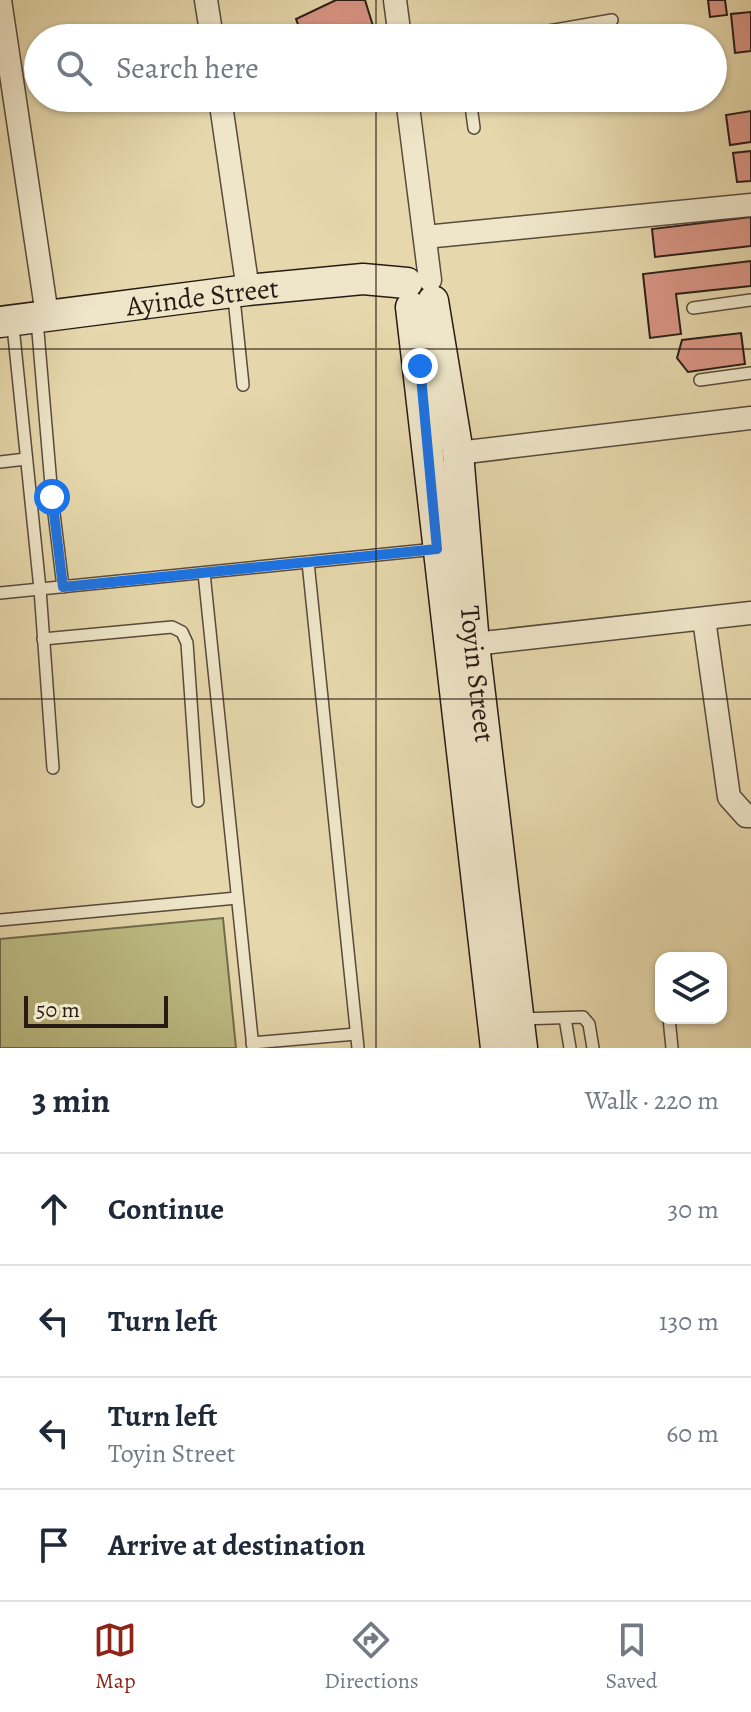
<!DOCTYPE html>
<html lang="en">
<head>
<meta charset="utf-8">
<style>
  :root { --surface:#fff; --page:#f2f2f3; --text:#1f2937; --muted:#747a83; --line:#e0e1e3; --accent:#8f2418 }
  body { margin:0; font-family:Alegreya,serif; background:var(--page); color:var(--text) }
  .controls { position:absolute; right:24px; bottom:24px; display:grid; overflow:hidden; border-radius:16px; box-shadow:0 2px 6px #0004 }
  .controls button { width:72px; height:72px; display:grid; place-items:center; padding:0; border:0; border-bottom:2px solid var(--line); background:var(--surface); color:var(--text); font:40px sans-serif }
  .scale { position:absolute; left:24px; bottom:20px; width:144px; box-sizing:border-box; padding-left:8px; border:4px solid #281b16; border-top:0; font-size:22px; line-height:28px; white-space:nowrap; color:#281b16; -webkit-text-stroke:6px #efe6c9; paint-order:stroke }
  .stop { position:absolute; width:24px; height:24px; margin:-18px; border:6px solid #1a73e8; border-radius:50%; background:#fff }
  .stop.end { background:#1a73e8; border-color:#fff; box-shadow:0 2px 8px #0008 }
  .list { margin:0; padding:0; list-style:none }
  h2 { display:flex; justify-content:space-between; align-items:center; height:104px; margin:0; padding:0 32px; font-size:34px }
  h2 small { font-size:26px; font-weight:400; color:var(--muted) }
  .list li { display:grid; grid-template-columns:52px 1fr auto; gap:24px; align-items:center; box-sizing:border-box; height:112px; padding:0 32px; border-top:2px solid var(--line) }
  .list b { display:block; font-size:30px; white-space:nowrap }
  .list p { margin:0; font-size:26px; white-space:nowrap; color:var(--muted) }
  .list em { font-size:26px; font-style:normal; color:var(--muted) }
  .icon { flex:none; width:44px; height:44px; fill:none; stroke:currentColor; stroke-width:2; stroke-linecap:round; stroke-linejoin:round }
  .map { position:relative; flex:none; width:751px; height:1048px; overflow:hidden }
  .search { position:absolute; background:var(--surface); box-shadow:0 2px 6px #0004; left:24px; right:24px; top:24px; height:88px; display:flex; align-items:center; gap:20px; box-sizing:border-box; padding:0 28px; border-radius:44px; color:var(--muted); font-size:30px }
  .sheet { height:552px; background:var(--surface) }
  nav { display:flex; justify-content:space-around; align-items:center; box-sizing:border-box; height:112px; border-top:2px solid var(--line); background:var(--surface); font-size:22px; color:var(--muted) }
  nav a { display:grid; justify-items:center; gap:4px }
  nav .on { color:var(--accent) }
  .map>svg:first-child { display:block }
  .green { fill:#bdbc84; stroke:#726c4d; stroke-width:2 }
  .building { fill:#da9585; stroke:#281b16; stroke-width:2 }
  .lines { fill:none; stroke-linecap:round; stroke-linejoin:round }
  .lane-casing { stroke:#584a3c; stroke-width:14 }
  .street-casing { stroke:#584a3c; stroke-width:25 }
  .secondary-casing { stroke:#281b16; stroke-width:33 }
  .lane { stroke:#efe6c9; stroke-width:11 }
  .street { stroke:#efe6c9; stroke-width:22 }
  .secondary { stroke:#efe6c9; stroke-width:30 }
  .route { stroke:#1a73e8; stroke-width:10 }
  .grid { fill:none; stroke:#281b16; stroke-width:2; stroke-opacity:0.55 }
  .labels { text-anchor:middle; stroke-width:6; stroke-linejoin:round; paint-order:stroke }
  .street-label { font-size:28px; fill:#281b16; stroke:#efe6c9 }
</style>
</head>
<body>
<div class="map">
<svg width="751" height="1048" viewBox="0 0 751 1048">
  <rect width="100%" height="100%" fill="#e6d8ac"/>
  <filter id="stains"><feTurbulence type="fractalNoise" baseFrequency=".0025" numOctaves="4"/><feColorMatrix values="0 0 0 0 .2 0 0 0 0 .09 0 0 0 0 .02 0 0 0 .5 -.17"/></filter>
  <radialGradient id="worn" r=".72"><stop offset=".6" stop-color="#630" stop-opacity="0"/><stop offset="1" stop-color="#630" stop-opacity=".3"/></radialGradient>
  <path class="green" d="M223,918L236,1048H0V939Z"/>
  <g class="building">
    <path d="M336,0H365L373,26L357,31L303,38L296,19Z"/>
    <path d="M708,0H725L727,15L710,17Z"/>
    <path d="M751,12V51L735,53L731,14Z"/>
    <path d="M751,111V142L730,145L726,115Z"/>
    <path d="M751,151V181L737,182L733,153Z"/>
    <path d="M751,217V246L655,257L652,229Z"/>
    <path d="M751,261V286L676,294L681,334L650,338L643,274Z"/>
    <path d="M741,333L745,364L688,372L677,358L682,340Z"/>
  </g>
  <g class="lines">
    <defs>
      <g id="lane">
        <path d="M508,38L612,20"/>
        <path d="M470,98L474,128"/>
        <path d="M235,308L243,385"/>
        <path d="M693,308L751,300"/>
        <path d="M38,332L52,497L63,587"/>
        <path d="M14,336L40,589L53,768"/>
        <path d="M700,380L751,373"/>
        <path d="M0,462L26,459"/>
        <path d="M308,562L358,1048"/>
        <path d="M204,573L253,1048"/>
        <path d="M0,593L436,549"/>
        <path d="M43,639L172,627L182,632L187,643L198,801"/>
        <path d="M0,920L237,898"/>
        <path d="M565,1018L570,1048"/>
        <path d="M669,1018L672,1048"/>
        <path d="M520,1019L583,1017L589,1024L593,1048"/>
        <path d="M252,1043L356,1034"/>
      </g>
      <g id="street">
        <path d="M0,0L47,315"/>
        <path d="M206,0L212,38"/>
        <path d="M395,0L400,38"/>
        <path d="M220,98L248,290"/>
        <path d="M407,98L430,280"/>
        <path d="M425,237L751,205"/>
        <path d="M458,453L751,418"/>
        <path d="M704,619L729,797L746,816H751"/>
        <path d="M474,644L751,613"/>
      </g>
      <g id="secondary">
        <path id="s1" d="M433,301L458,453L474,644L522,1048"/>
        <path d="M411,307L496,1048"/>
        <path id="s2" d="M0,322L248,290L363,279L407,283"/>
      </g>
    </defs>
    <use href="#lane" class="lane-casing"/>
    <use href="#street" class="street-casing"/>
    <use href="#secondary" class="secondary-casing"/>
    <use href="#lane" class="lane"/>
    <use href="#street" class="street"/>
    <use href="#secondary" class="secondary"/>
  </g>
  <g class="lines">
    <path class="route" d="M52,497L63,587L437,549L420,366"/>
  </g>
  <path class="grid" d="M376,0V38M376,98V1048M0,349H751M0,699H751"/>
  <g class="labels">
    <g class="street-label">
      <text dy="10" stroke="none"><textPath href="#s2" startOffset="204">Ayinde Street</textPath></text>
      <text dy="10" stroke="none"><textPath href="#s1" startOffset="376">Toyin Street</textPath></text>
    </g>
  </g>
  <rect width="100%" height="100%" filter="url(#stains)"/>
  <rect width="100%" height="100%" fill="url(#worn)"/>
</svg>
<div class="controls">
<button><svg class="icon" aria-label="layers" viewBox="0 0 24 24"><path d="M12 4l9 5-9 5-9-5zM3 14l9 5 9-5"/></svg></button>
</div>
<div class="scale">50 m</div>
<div class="stop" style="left:52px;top:497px"></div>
<div class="stop end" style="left:420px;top:366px"></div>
<div class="search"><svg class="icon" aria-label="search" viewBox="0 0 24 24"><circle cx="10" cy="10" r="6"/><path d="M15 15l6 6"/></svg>Search here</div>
</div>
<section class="sheet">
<h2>3 min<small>Walk · 220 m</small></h2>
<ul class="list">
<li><svg class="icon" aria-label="ahead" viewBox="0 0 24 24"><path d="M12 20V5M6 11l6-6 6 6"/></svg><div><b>Continue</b></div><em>30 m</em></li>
<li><svg class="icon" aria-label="left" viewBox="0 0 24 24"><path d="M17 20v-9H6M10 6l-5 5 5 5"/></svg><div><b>Turn left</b></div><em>130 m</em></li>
<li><svg class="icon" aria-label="left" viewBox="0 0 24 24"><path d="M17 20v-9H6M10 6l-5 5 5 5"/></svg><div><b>Turn left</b><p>Toyin Street</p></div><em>60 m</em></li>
<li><svg class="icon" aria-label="arrive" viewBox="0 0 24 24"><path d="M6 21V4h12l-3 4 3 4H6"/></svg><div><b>Arrive at destination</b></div></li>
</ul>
</section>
<nav>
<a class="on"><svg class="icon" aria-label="map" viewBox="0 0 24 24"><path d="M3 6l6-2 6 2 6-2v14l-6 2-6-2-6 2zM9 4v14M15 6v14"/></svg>Map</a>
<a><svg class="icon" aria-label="directions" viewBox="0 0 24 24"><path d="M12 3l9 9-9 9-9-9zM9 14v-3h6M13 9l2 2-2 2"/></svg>Directions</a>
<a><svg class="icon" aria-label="saved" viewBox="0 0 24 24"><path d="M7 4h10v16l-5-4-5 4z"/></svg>Saved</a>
</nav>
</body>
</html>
